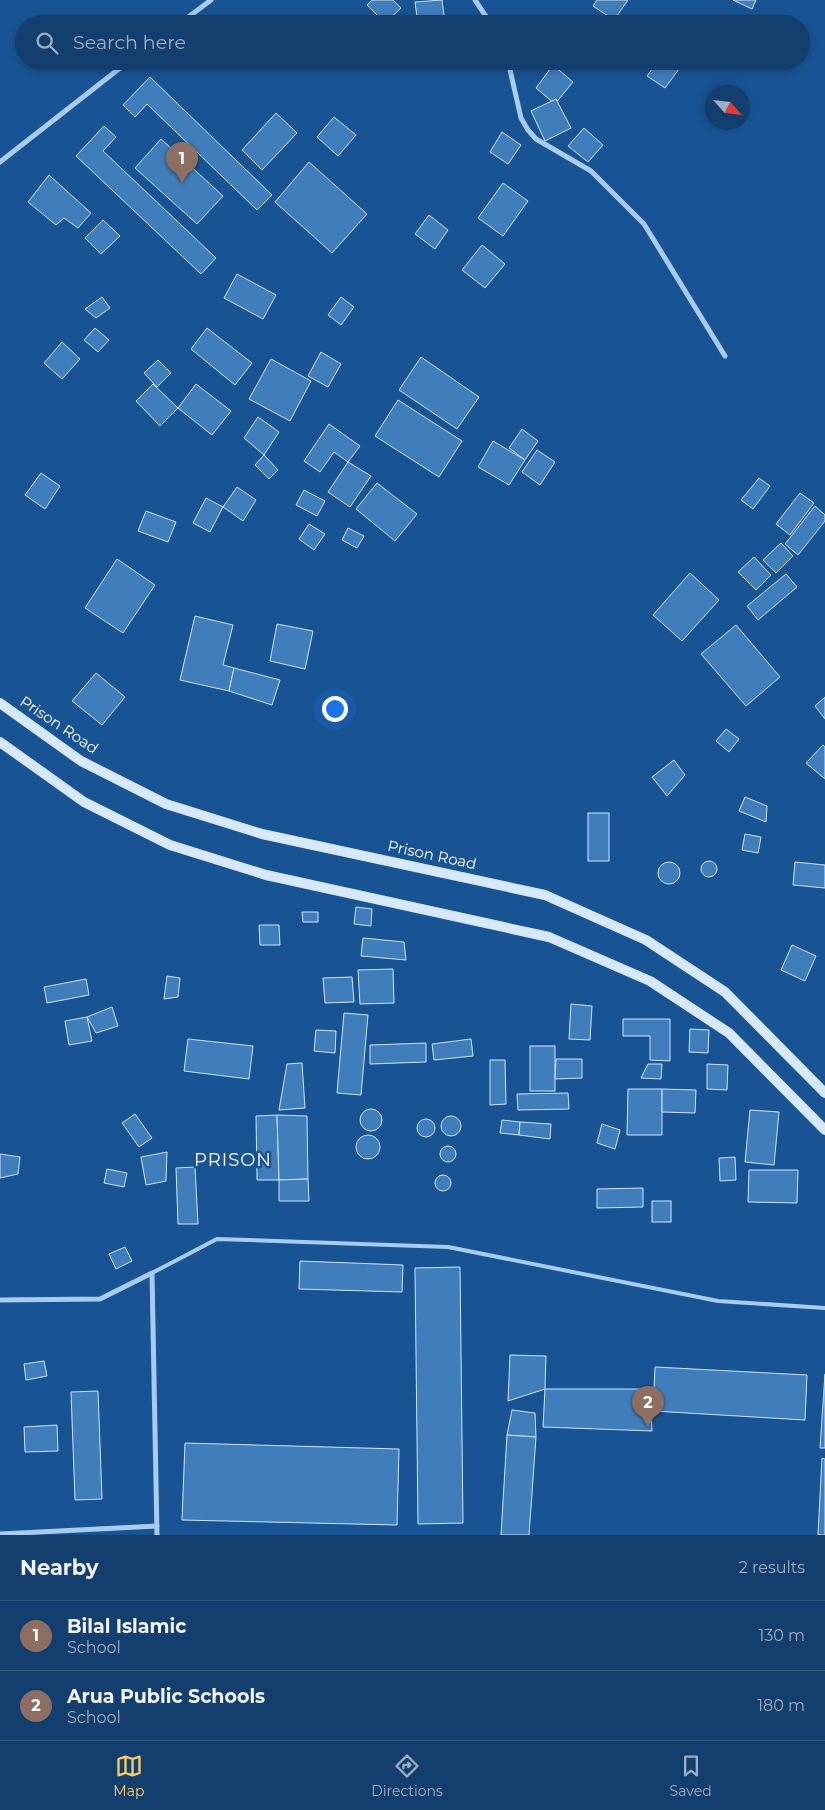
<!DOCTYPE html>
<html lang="en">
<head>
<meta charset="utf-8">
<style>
  :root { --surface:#123f6e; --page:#1f4a76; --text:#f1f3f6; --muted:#9cafc2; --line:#315881; --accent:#ffcb67 }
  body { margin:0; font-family:Montserrat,sans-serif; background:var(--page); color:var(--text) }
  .compass { position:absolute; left:705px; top:85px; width:45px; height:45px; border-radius:50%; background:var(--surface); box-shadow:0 2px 8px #0003; rotate:117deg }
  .you { position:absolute; left:334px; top:708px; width:18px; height:18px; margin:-12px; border:4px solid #fff; border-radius:50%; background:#1a73e8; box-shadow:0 0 0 8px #1a73e833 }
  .badge { display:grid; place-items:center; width:32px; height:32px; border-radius:50%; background:var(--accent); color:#fff; font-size:16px; font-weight:700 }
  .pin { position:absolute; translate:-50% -41px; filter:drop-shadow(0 1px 2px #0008) }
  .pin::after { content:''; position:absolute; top:26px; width:18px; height:15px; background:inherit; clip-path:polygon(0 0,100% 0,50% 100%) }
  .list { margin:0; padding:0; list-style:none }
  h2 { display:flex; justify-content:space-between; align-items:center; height:65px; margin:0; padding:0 20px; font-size:21px }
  h2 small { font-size:16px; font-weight:400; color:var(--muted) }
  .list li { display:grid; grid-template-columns:32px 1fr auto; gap:15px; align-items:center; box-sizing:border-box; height:70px; padding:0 20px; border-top:1px solid var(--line) }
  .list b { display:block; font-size:19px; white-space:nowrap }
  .list p { margin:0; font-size:16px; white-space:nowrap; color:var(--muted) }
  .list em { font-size:16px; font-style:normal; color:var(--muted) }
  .icon { flex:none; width:28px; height:28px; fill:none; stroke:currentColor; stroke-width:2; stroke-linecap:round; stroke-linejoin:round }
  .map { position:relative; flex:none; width:825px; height:1535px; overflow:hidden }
  .search { position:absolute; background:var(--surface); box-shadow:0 2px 8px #0003; left:15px; right:15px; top:15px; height:55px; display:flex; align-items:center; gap:12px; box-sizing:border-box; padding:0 18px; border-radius:28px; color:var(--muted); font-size:19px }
  .sheet { height:205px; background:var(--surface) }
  nav { display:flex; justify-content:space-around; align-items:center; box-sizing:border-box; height:70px; border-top:1px solid var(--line); background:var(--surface); font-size:14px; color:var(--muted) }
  nav a { display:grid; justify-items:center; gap:2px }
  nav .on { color:var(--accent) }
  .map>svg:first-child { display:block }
  .building { fill:#407ebb; stroke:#cfe5fb }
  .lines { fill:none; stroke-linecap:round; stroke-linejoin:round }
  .lane { stroke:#a8ccf0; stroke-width:4 }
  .street { stroke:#a8ccf0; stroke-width:5 }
  .secondary { stroke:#d6e8fb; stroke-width:10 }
  .labels { text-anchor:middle; stroke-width:5; stroke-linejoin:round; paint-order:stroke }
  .street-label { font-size:15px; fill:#fff; stroke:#185493 }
  .quarter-label { font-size:18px; letter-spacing:1px; fill:#fff; stroke:#185493 }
</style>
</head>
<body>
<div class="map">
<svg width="825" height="1535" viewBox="0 0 825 1535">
  <rect width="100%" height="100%" fill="#185493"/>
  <g class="building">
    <path d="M372,0H393L401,8L385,23L367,5Z"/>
    <path d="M442,0L445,23L418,24L415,2Z"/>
    <path d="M597,0H628L614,20L593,6Z"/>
    <path d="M733,0H756L752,9Z"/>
    <path d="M658,61H669L679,69L665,88L647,76Z"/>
    <path d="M553,65L573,82L555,104L536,88Z"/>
    <path d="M150,77L272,195L257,210L147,104L135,117L123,105Z"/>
    <path d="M556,99L571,128L545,141L531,111Z"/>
    <path d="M276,113L297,133L262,170L242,150Z"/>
    <path d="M334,117L356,135L338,156L317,137Z"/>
    <path d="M104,126L116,137L103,151L216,258L201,274L76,156Z"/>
    <path d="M584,128L603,145L588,162L568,146Z"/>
    <path d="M502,132L521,145L508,164L490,152Z"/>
    <path d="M161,139L223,196L197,224L135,168Z"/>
    <path d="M309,162L367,214L332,253L275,202Z"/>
    <path d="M49,175L91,213L78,228L64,218L56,225L28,202Z"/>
    <path d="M503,183L528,201L503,236L478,218Z"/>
    <path d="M429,215L448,230L435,249L415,234Z"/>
    <path d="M103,220L120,236L101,254L85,238Z"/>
    <path d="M482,245L505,264L485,288L462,270Z"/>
    <path d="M237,274L276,295L263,319L224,298Z"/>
    <path d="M102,297L110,308L96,318L85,309Z"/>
    <path d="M341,297L354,307L341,325L328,315Z"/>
    <path d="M95,328L109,340L98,352L84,340Z"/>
    <path d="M207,328L252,363L235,385L191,349Z"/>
    <path d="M62,342L80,359L62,379L44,363Z"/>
    <path d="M321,352L341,364L328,387L308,376Z"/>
    <path d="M421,357L479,397L457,429L399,390Z"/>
    <path d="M271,359L311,381L290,421L249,399Z"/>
    <path d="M158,360L171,373L157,387L144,373Z"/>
    <path d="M153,384L178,408L160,426L136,401Z"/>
    <path d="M196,384L231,411L212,435L178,408Z"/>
    <path d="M398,400L462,441L439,477L375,436Z"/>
    <path d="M258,417L279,432L264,455L244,438Z"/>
    <path d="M329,424L360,446L348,462L334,452L320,472L304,461Z"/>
    <path d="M522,429L538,441L525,460L509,448Z"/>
    <path d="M493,441L525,460L509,485L478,467Z"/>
    <path d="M537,450L555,462L540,485L522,472Z"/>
    <path d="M264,455L278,470L269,479L255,465Z"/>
    <path d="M348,462L371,476L350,507L328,492Z"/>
    <path d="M41,473L60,486L45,509L25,495Z"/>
    <path d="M759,478L770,486L753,509L741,500Z"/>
    <path d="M377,483L417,514L395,541L356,509Z"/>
    <path d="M237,487L256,500L243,521L223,507Z"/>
    <path d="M304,490L325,501L317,516L296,505Z"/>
    <path d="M800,493L814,503L790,535L776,524Z"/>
    <path d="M206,498L223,507L210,532L193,523Z"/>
    <path d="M815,506L825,515V521L798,555L785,544Z"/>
    <path d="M146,511L176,522L168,542L138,531Z"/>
    <path d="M309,524L325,534L314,550L299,539Z"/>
    <path d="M348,528L364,536L357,548L342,540Z"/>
    <path d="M781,543L793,556L776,573L763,560Z"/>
    <path d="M754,557L771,575L756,590L738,572Z"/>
    <path d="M117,559L155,585L123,633L85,608Z"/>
    <path d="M690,573L719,600L682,641L653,615Z"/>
    <path d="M786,574L797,587L758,620L747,606Z"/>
    <path d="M195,616L233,625L223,665L234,668L229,691L180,680Z"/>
    <path d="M277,624L313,631L305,669L270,661Z"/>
    <path d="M736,625L780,677L746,706L701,654Z"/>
    <path d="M234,668L280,680L272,705L229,691Z"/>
    <path d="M96,673L125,697L102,725L72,701Z"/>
    <path d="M825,697V719L815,706Z"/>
    <path d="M726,729L739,739L729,752L716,741Z"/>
    <path d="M823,745L825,747V779L806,763Z"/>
    <path d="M674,760L685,775L667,796L652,777Z"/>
    <path d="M745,797L767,806L766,822L739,811Z"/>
    <rect x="588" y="813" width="21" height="48"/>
    <path d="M745,834L761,837L758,853L742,850Z"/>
    <circle cx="709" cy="869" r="8"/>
    <circle cx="669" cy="873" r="11"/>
    <path d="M795,862L825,865V888L793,885Z"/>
    <path d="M356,907L372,909L371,926L354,924Z"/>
    <path d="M302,912H318V922H303Z"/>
    <path d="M259,925H279L280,945H260Z"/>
    <path d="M363,938L404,942L406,960L361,956Z"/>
    <path d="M792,945L816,956L805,981L781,970Z"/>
    <path d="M393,969L394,1003L360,1004L358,970Z"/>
    <path d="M167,976L180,978L178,997L164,999Z"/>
    <path d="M352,977L354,1002L325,1003L323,978Z"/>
    <path d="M86,979L89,995L47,1003L44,987Z"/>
    <path d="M571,1004L592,1006L590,1040L569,1039Z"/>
    <path d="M112,1007L118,1026L96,1033L87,1017Z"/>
    <path d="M344,1013L368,1015L361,1095L337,1093Z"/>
    <path d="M87,1017L92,1041L69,1045L65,1021Z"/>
    <path d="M623,1019H670V1061L650,1060V1036H623Z"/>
    <path d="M690,1029L709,1030L708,1053L689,1052Z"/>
    <path d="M316,1030L336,1031L335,1053L314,1051Z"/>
    <path d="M188,1039L253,1046L249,1079L184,1071Z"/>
    <path d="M471,1039L473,1056L434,1060L432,1044Z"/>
    <path d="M426,1043V1062L370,1064V1045Z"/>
    <rect x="530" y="1046" width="25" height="45"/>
    <path d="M556,1059H582V1078L555,1079Z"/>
    <path d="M490,1060H505L506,1104L490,1105Z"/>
    <path d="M302,1063L305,1108L279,1110L287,1064Z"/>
    <path d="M648,1064H662L661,1079L641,1078Z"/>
    <path d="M707,1064L728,1065L727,1090L707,1089Z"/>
    <path d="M628,1089H662V1135H627Z"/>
    <path d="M662,1089L696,1090L695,1113L662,1112Z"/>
    <path d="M568,1093L569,1109L518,1110L517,1094Z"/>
    <circle cx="371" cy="1120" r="11"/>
    <path d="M750,1110L779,1112L774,1165L745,1162Z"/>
    <path d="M135,1114L152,1138L139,1147L122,1123Z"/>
    <path d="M277,1115L279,1180H257L256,1116Z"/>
    <path d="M277,1115L307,1116L308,1179L279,1180Z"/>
    <circle cx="451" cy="1126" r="10"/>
    <circle cx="426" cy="1128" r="9"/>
    <path d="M502,1120L520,1122L519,1135L500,1133Z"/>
    <path d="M520,1122L551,1124L550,1139L519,1135Z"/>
    <path d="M602,1124L620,1130L615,1149L597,1143Z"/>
    <circle cx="368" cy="1147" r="12"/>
    <circle cx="448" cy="1154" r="8"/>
    <path d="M167,1152L166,1181L146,1185L141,1157Z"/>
    <path d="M0,1154L20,1157L18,1174L0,1178Z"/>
    <path d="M735,1157L736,1180L720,1181L719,1158Z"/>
    <path d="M195,1167L198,1224H178L176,1168Z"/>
    <path d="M107,1169L127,1173L124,1187L104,1183Z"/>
    <path d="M749,1170H798L797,1203L748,1202Z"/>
    <circle cx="443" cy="1183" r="8"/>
    <path d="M308,1179L309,1201H279V1180Z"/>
    <path d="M643,1188V1207L597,1208V1189Z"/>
    <rect x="652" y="1201" width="19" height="21"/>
    <path d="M125,1247L132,1261L116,1269L109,1254Z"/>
    <path d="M300,1261L403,1265L402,1292L299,1289Z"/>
    <path d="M460,1267L463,1523L418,1524L415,1268Z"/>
    <path d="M510,1355L546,1356L545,1389L508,1401Z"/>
    <path d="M44,1361L47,1376L26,1380L24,1364Z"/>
    <path d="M655,1367L807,1375L805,1420L653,1411Z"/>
    <path d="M825,1374V1448H820Z"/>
    <path d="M545,1389H650L652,1431L543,1427Z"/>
    <path d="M98,1391L102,1499L75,1500L71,1392Z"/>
    <path d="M512,1410L535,1413L536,1437L507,1435Z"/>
    <path d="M57,1425L58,1451L25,1452L24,1427Z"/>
    <path d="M507,1435L536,1437L529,1535H501Z"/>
    <path d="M185,1443L399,1449L397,1525L182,1520Z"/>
    <path d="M822,1458L825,1459V1535H818Z"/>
  </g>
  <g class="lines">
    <path class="lane" d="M152,1273L217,1239L448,1247L718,1301L825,1308"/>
    <g class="street">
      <path d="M475,0L491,24"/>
      <path d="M179,24L211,0"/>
      <path d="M508,61L521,118L528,130L536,139L591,171L644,224L725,356"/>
      <path d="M0,162L129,61"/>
      <path d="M0,1300L100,1299L152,1273L157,1535"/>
      <path d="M0,1534L157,1526"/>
    </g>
    <g class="secondary">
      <path d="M0,703L81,761L166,804L262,834L545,895L646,940L725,992L825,1093"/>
      <path d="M0,742L84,802L170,845L266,875L549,937L650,981L729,1033L825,1130"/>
    </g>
  </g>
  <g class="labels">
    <g class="street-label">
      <text transform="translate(59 725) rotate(34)" y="5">Prison Road</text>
      <text transform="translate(432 855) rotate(12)" y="5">Prison Road</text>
    </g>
    <g class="quarter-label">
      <text x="233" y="1166">PRISON</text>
    </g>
  </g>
</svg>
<svg class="compass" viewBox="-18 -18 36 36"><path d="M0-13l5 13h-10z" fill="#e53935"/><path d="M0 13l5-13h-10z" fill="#9cafc2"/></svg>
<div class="you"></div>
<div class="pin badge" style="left:182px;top:183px;background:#8d6e63">1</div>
<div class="pin badge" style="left:648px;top:1427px;background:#8d6e63">2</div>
<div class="search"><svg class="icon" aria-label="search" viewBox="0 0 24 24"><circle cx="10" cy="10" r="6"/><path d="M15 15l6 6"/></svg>Search here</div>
</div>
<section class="sheet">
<h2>Nearby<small>2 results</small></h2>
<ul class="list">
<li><span class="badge" style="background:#8d6e63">1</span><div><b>Bilal Islamic</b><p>School</p></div><em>130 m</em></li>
<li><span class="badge" style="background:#8d6e63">2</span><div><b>Arua Public Schools</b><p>School</p></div><em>180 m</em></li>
</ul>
</section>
<nav>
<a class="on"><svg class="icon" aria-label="map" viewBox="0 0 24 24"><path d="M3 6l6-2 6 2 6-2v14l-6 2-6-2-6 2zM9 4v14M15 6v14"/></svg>Map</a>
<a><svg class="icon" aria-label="directions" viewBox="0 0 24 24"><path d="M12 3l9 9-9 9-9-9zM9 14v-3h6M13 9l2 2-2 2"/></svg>Directions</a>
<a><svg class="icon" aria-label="saved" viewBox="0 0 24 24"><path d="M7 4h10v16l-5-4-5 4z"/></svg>Saved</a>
</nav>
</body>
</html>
